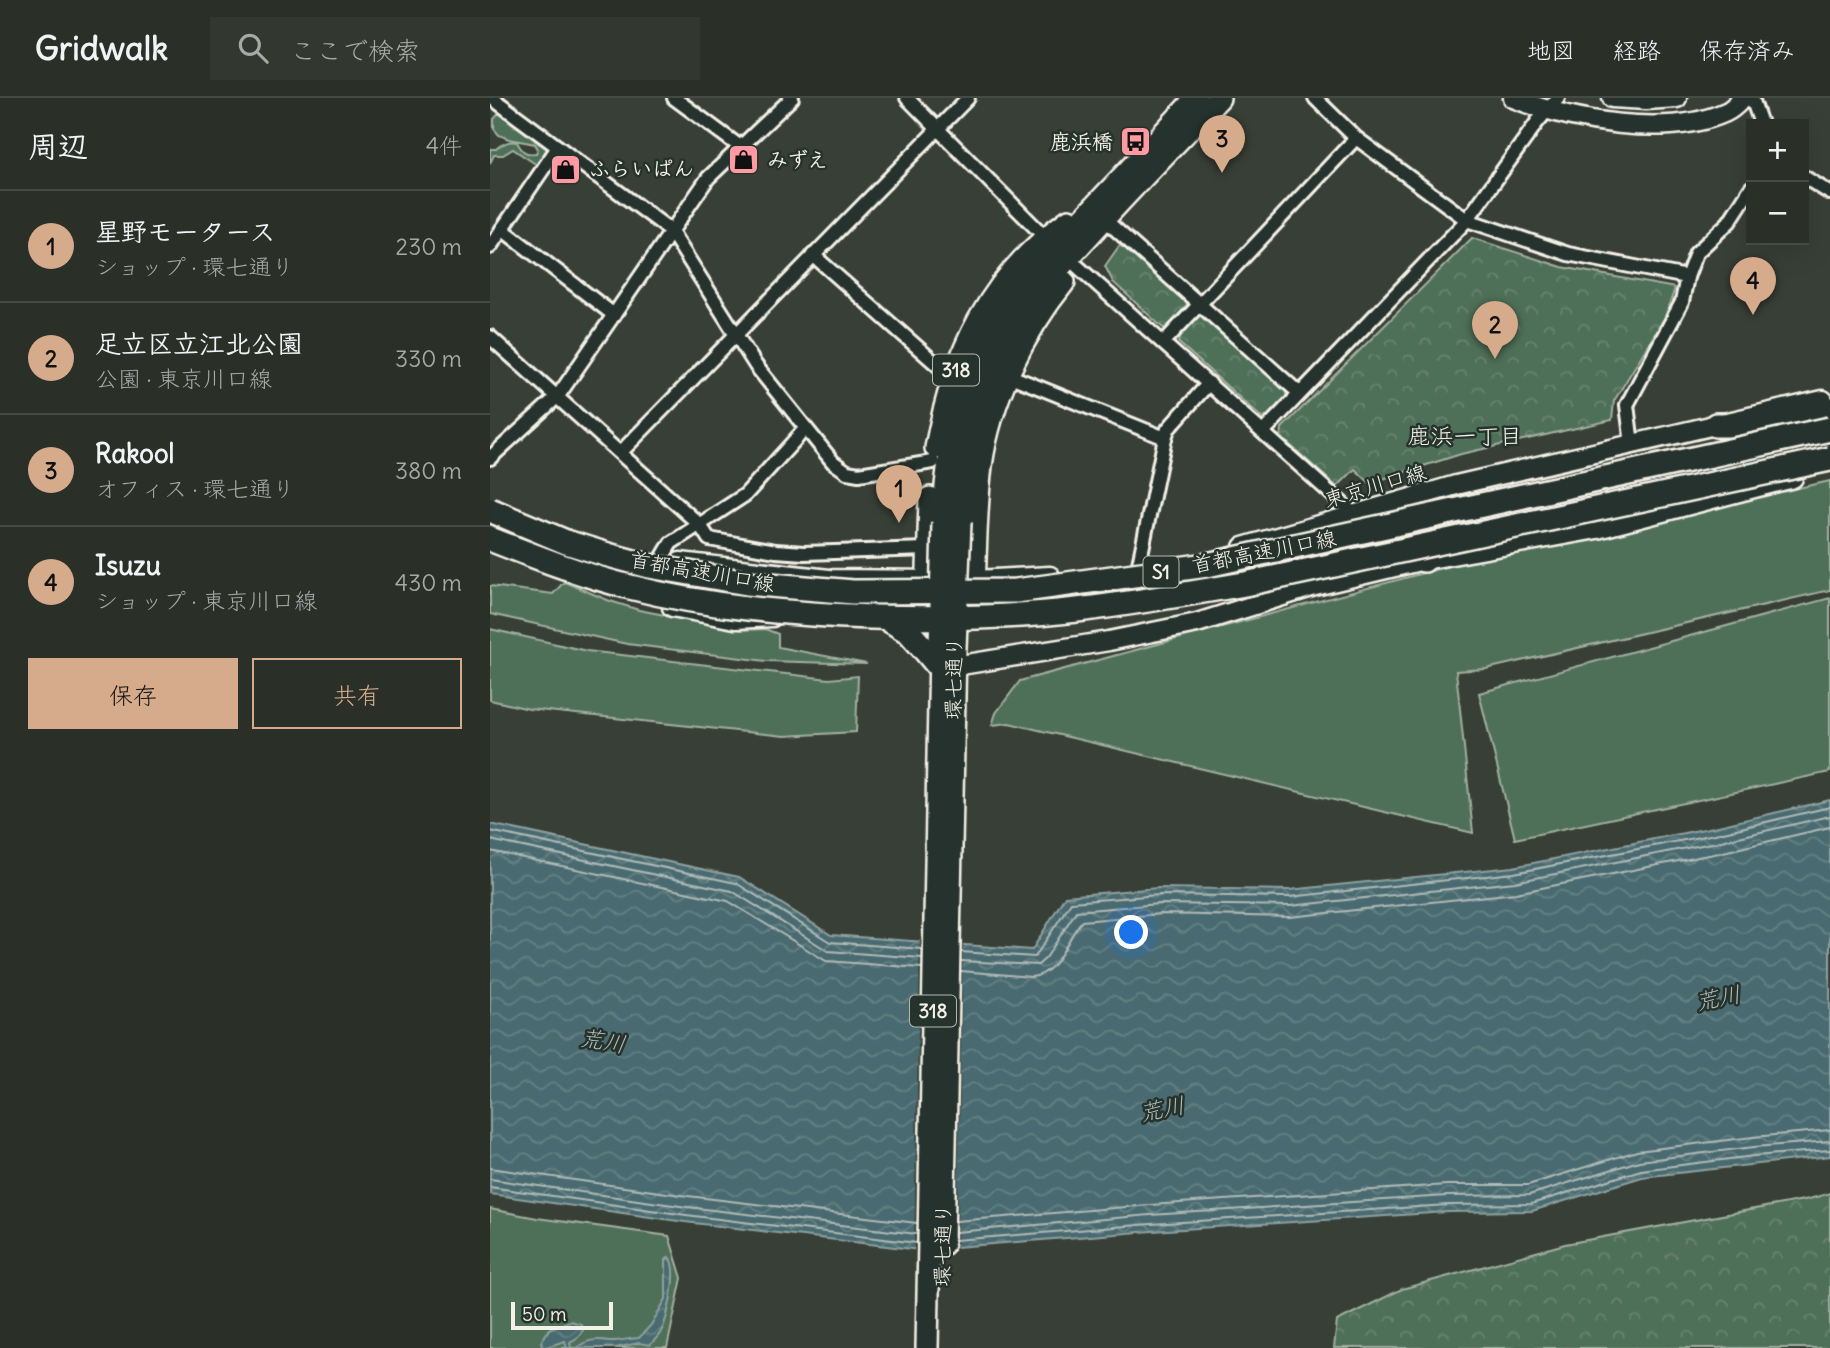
<!DOCTYPE html>
<html lang="ja">
<head>
<meta charset="utf-8">
<style>
  :root { --surface:#2a2f28; --page:#323730; --text:#f1f3f6; --muted:#a5a9a8; --line:#464a45; --accent:#d6ab8b }
  body { margin:0; font-family:Delius,"Klee One",sans-serif; background:var(--page); color:var(--text) }
  .controls { position:absolute; right:21px; top:21px; display:grid; overflow:hidden; border-radius:0px; box-shadow:0 7px 28px #0002 }
  .controls button { width:63px; height:63px; display:grid; place-items:center; padding:0; border:0; border-bottom:2px solid var(--line); background:var(--surface); color:var(--text); font:35px sans-serif }
  .scale { position:absolute; left:21px; bottom:18px; width:102px; box-sizing:border-box; padding-left:7px; border:4px solid #f4f1e8; border-top:0; font-size:19px; line-height:24px; white-space:nowrap; color:#f4f1e8; -webkit-text-stroke:5px #26332d; paint-order:stroke }
  .you { position:absolute; left:642px; top:835px; width:24px; height:24px; margin:-18px; border:5px solid #fff; border-radius:50%; background:#1a73e8; box-shadow:0 0 0 10px #1a73e833 }
  .badge { display:grid; place-items:center; width:46px; height:46px; border-radius:50%; background:var(--accent); color:#111; font-size:23px; font-weight:700 }
  .pin { position:absolute; translate:-50% -58px; filter:drop-shadow(0 2px 4px #0008) }
  .pin::after { content:''; position:absolute; top:37px; width:24px; height:21px; background:inherit; clip-path:polygon(0 0,100% 0,50% 100%) }
  .list { margin:0; padding:0; list-style:none }
  h2 { display:flex; justify-content:space-between; align-items:center; height:91px; margin:0; padding:0 28px; font-size:30px }
  h2 small { font-size:23px; font-weight:400; color:var(--muted) }
  .list li { display:grid; grid-template-columns:46px 1fr auto; gap:21px; align-items:center; box-sizing:border-box; height:112px; padding:0 28px; border-top:2px solid var(--line) }
  .list b { display:block; font-size:26px; white-space:nowrap }
  .list p { margin:0; font-size:23px; white-space:nowrap; color:var(--muted) }
  .list em { font-size:23px; font-style:normal; color:var(--muted) }
  .actions { display:flex; gap:14px; padding:21px 28px }
  .actions a { flex:1; padding:16px 0; border:2px solid var(--accent); border-radius:0px; text-align:center; font-size:24px; color:var(--accent) }
  .actions .main { background:var(--accent); color:#111 }
  .icon { flex:none; width:38px; height:38px; fill:none; stroke:currentColor; stroke-width:2; stroke-linecap:round; stroke-linejoin:round }
  .map { position:relative; flex:none; width:1340px; height:1250px; overflow:hidden }
  header { display:flex; align-items:center; gap:42px; box-sizing:border-box; height:98px; padding:0 35px; background:var(--surface); border-bottom:2px solid var(--line) }
  header strong { font-size:33px }
  nav { display:flex; gap:38px; margin-inline-start:auto; font-size:24px }
  .search { width:490px; height:63px; background:var(--page); display:flex; align-items:center; gap:18px; box-sizing:border-box; padding:0 24px; border-radius:0px; color:var(--muted); font-size:26px }
  main { display:flex }
  aside { flex:1; background:var(--surface) }
  .map>svg:first-child { display:block }
  .grass { fill:#4f6f59; stroke:#a2b0a0; stroke-width:2 }
  .forest { fill:url(#forest-firs); stroke:#a2b0a0; stroke-width:2 }
  .park { fill:url(#park-crowns); stroke:#a2b0a0; stroke-width:2 }
  .water { fill:url(#water-waves); stroke:#8ea1a0; stroke-width:2 }
  .pier { fill:#383f36 }
  .lines { fill:none; stroke-linecap:round; stroke-linejoin:round }
  .shore { stroke:#b0bbb8; stroke-width:2 }
  .street-casing { stroke:#f4f1e8; stroke-width:18 }
  .secondary-casing { stroke:#f4f1e8; stroke-width:23 }
  .primary-casing { stroke:#f4f1e8; stroke-width:26 }
  .highway-casing { stroke:#f4f1e8; stroke-width:28 }
  .street { stroke:#26332d; stroke-width:12 }
  .secondary { stroke:#26332d; stroke-width:18 }
  .primary { stroke:#26332d; stroke-width:21 }
  .highway { stroke:#26332d; stroke-width:23 }
  .primary-bridge-casing { stroke:#f4f1e8; stroke-width:26; stroke-linecap:butt }
  .highway-bridge-casing { stroke:#f4f1e8; stroke-width:28; stroke-linecap:butt }
  .primary-bridge { stroke:#26332d; stroke-width:21 }
  .highway-bridge { stroke:#26332d; stroke-width:23 }
  .labels { text-anchor:middle; stroke-width:5; stroke-linejoin:round; paint-order:stroke }
  .shield { fill:#26332d; stroke:#b6b8b0; stroke-width:2 }
  .shield-label { font-size:19px; font-weight:bold; fill:#f4f1e8 }
  .poi-label { font-size:21px; font-weight:bold; fill:#f4f1e8; stroke:#26332d; text-anchor:start }
  .street-label { font-size:21px; fill:#f4f1e8; stroke:#26332d }
  .neighbourhood-label { font-size:23px; fill:#f4f1e8; stroke:#26332d }
  .water-label { font-size:23px; font-style:italic; fill:#b0bbb8; stroke:#26332d }
</style>
</head>
<body>
<header>
<strong>Gridwalk</strong>
<div class="search"><svg class="icon" aria-label="search" viewBox="0 0 24 24"><circle cx="10" cy="10" r="6"/><path d="M15 15l6 6"/></svg>ここで検索</div>
<nav><a>地図</a><a>経路</a><a>保存済み</a></nav>
</header>
<main>
<aside>
<h2>周辺<small>4件</small></h2>
<ul class="list">
<li><span class="badge">1</span><div><b>星野モータース</b><p>ショップ · 環七通り</p></div><em>230 m</em></li>
<li><span class="badge">2</span><div><b>足立区立江北公園</b><p>公園 · 東京川口線</p></div><em>330 m</em></li>
<li><span class="badge">3</span><div><b>Rakool</b><p>オフィス · 環七通り</p></div><em>380 m</em></li>
<li><span class="badge">4</span><div><b>Isuzu</b><p>ショップ · 東京川口線</p></div><em>430 m</em></li>
</ul>
<div class="actions"><a class="main">保存</a><a>共有</a></div>
</aside>
<div class="map">
<svg width="1340" height="1250" viewBox="0 0 1340 1250">
  <defs>
    <pattern id="forest-firs" width="22" height="20" patternUnits="userSpaceOnUse" patternTransform="scale(1.75)"><rect width="22" height="20" fill="#4f6f59"/><path d="M5 1l3.5 6h-7zM16 11l3.5 6h-7z" fill="#698471"/></pattern>
    <pattern id="park-crowns" width="20" height="18" patternUnits="userSpaceOnUse" patternTransform="scale(1.75)"><rect width="20" height="18" fill="#4f6f59"/><path d="M2 6a3 3 0 1 1 6 0M12 15a3 3 0 1 1 6 0" fill="none" stroke="#698471"/></pattern>
    <pattern id="water-waves" width="16" height="10" patternUnits="userSpaceOnUse" patternTransform="scale(1.75)"><rect width="16" height="10" fill="#4a6b70"/><path d="M0 5q4-4 8 0t8 0" fill="none" stroke="#658184"/></pattern>
  </defs>
  <rect width="100%" height="100%" fill="#383f36"/>
  <filter id="ink" filterUnits="userSpaceOnUse"><feTurbulence type="fractalNoise" baseFrequency=".0143" numOctaves="2"/><feDisplacementMap in="SourceGraphic" scale="14" xChannelSelector="R" yChannelSelector="G"/><feConvolveMatrix kernelMatrix="1 2 1 2 8 2 1 2 1" color-interpolation-filters="sRGB"/></filter>
  <g filter="url(#ink)">
    <g class="grass">
      <path d="M1340,383V492L996,571L966,573L983,735L519,625L502,627L506,615L530,583L982,462Z"/>
      <path d="M74,484L120,503L149,512L251,532L275,531L288,536V549L377,566L276,563L137,546L0,516V488L63,496Z"/>
      <path d="M1340,500V674L1025,741L989,595Z"/>
      <path d="M0,531L97,553L339,581L368,578L366,634L294,638L39,611L0,602Z"/>
      <path d="M0,1111L47,1120L179,1138L192,1180L177,1250H0Z"/>
    </g>
    <path class="forest" d="M9,15L57,50L58,54L47,67L23,51L13,57H4L0,65V51H6C11,46 20,42 27,44C32,53 35,57 46,55L48,51L45,46L19,41L9,37L4,31V21Z"/>
    <g class="park">
      <path d="M982,140L1072,169L1185,190L1175,219L1124,303L1122,322L971,356L880,385L865,371L847,389L791,339L792,330Z"/>
      <path d="M629,148L634,149L698,206L678,229L673,230L623,184L615,168Z"/>
      <path d="M708,218H713L796,292V299L778,318L772,320L689,245L690,236Z"/>
      <path d="M1340,1095V1250H844L847,1223L912,1191L1075,1146L1319,1101Z"/>
    </g>
    <g class="water">
      <path d="M1340,702V1058L1152,1079L1042,1113L958,1114L662,1133L430,1152L195,1124L0,1096V726L249,779L341,837L542,852L575,798L668,790L799,792L1023,769L1224,729Z"/>
      <path d="M179,1159C189,1171 178,1220 171,1234C168,1239 164,1243 160,1247L149,1245L125,1250H86C98,1241 106,1241 119,1243C128,1244 139,1240 149,1240L161,1227L176,1201V1162Z"/>
      <path d="M80,1223L91,1226L93,1232L87,1240L80,1244L81,1250H77L75,1243L53,1250L51,1244L60,1230Z"/>
    </g>
    <path class="pier" d="M430,840L473,844L467,1153L430,1156L424,1155Z"/>
    <g class="lines">
      <g class="shore">
        <path d="M0,733L246,785L340,844L432,851"/>
        <path d="M0,742L242,793L338,853L432,860"/>
        <path d="M0,753L238,803L336,863L432,870"/>
        <path d="M471,854L545,859L581,804L669,797L799,799L1024,775L1225,736L1340,709"/>
        <path d="M471,863L548,867L556,860L586,813L669,806L800,808L1025,784L1227,744L1340,718"/>
        <path d="M471,873L541,879C570,876 575,841 592,823L670,816L800,819L1026,795L1229,755L1340,729"/>
        <path d="M0,1070L198,1098L427,1125"/>
        <path d="M0,1081L197,1109L427,1136"/>
        <path d="M0,1089L196,1117L427,1145"/>
        <path d="M466,1123L660,1107L957,1087H1038L1147,1053L1263,1039L1340,1032"/>
        <path d="M466,1134L660,1117L957,1098L1039,1097L1149,1063L1264,1049L1340,1043"/>
        <path d="M465,1142L661,1126L958,1107L1041,1106L1151,1072L1264,1058L1340,1052"/>
      </g>
      <defs>
        <g id="street">
          <path d="M2,0L180,132L266,268L343,364L357,374L369,376L443,364"/>
          <path d="M184,0L249,48"/>
          <path d="M417,0L555,139"/>
          <path d="M825,0L866,40L977,122L1078,156L1197,179"/>
          <path d="M1262,0L1271,26"/>
          <path d="M1314,79L1340,95"/>
          <path d="M613,120L809,295"/>
          <path d="M12,131L124,217"/>
          <path d="M0,149L68,49"/>
          <path d="M323,157L452,271L464,279"/>
          <path d="M587,168L865,417"/>
          <path d="M0,239L210,427L219,441L286,453L314,455L437,451"/>
          <path d="M673,245L866,40"/>
          <path d="M518,277L675,340"/>
          <path d="M773,334L977,122L1048,23L1068,0"/>
          <path d="M1142,346L1137,307L1192,204L1197,179L1206,155L1239,124L1261,90"/>
          <path d="M131,354L478,0"/>
          <path d="M0,360L68,298L218,80L302,0"/>
          <path d="M171,462L181,445L255,397L315,331"/>
          <path d="M649,466L675,340L678,331L719,285"/>
        </g>
        <g id="secondary">
          <path d="M1023,0C1081,23 1177,41 1236,14C1243,11 1248,5 1253,0"/>
          <path d="M1122,0L1156,2L1187,0"/>
          <path d="M753,449L966,387L1333,302"/>
          <path d="M190,464L339,481L451,482"/>
          <path d="M486,482L560,478"/>
          <path d="M182,509L245,521L282,519"/>
          <path d="M341,509C411,502 482,511 552,504C677,492 799,465 921,438C1061,409 1200,378 1340,348"/>
          <path d="M465,568L619,543L707,525L825,488L934,462L1107,431L1303,380"/>
        </g>
        <g id="primary">
          <path d="M446,350C463,257 499,178 579,122"/>
          <path d="M453,424C457,358 468,292 502,234C528,187 567,149 603,110C638,73 672,37 706,0"/>
          <path d="M470,424C473,362 482,299 513,244C537,202 572,167 604,132C644,87 687,44 729,0"/>
          <path d="M437,506L440,400"/>
          <path d="M483,507C486,461 485,414 491,368C500,302 533,235 574,184"/>
          <path d="M453,1146L465,550"/>
          <path d="M437,1250L450,551"/>
        </g>
        <g id="highway">
          <path d="M1226,327H1283L1340,311"/>
          <path d="M934,462L956,438"/>
          <path d="M434,551L449,569"/>
        </g>
      </defs>
      <use href="#street" class="street-casing"/>
      <use href="#secondary" class="secondary-casing"/>
      <use href="#primary" class="primary-casing"/>
      <use href="#highway" class="highway-casing"/>
      <use href="#street" class="street"/>
      <use href="#secondary" class="secondary"/>
      <use href="#primary" class="primary"/>
      <use href="#highway" class="highway"/>
      <defs>
        <g id="primary-bridge">
          <path d="M450,549L453,424"/>
          <path d="M465,550L470,424"/>
        </g>
        <g id="highway-bridge">
          <path d="M0,412L76,444L118,457L159,468L257,485L363,494L526,493L717,467L1340,331"/>
          <path d="M0,441C46,459 92,477 140,489C219,509 300,516 381,519C450,521 519,520 587,512C645,505 702,495 760,485L1340,361"/>
          <path d="M396,520L419,534L434,551"/>
        </g>
      </defs>
      <use href="#primary-bridge" class="primary-bridge-casing"/>
      <use href="#highway-bridge" class="highway-bridge-casing"/>
      <use href="#primary-bridge" class="primary-bridge"/>
      <use href="#highway-bridge" class="highway-bridge"/>
    </g>
  </g>
  <defs>
    <symbol id="bus-square" viewBox="-11 -11 22 22"><rect x="-9" y="-9" width="18" height="18" rx="4" fill="#ff9aa2" stroke="#26332d"/><path d="M-5-6H5V4H4V6H2V4H-2V6H-4V4H-5ZM-3.5-4V0h7V-4ZM-3.5 1.2v1.5H-2V1.2ZM2 1.2v1.5H3.5V1.2Z" fill="#111"/></symbol>
    <symbol id="shop-square" viewBox="-11 -11 22 22"><rect x="-9" y="-9" width="18" height="18" rx="4" fill="#ff9aa2" stroke="#26332d"/><path d="M-5-2.5h2.3a2.7 3.5 0 0 1 5.4 0H5L5.5 6h-11ZM-1.5-2.5h3a1.5 2.3 0 0 0-3 0Z" fill="#111"/></symbol>
  </defs>
  <g fill-rule="evenodd">
    <use href="#bus-square" x="628" y="26" width="35" height="35"/>
    <use href="#shop-square" x="236" y="44" width="35" height="35"/>
    <use href="#shop-square" x="58" y="54" width="35" height="35"/>
  </g>
  <g class="labels">
    <g class="shield">
      <rect x="443" y="256.5" width="46" height="31" rx="5"/>
      <rect x="653.5" y="458.5" width="35" height="31" rx="5"/>
      <rect x="420" y="897.5" width="46" height="31" rx="5"/>
    </g>
    <g class="shield-label">
      <text x="466" y="279">318</text>
      <text x="671" y="481">S1</text>
      <text x="443" y="920">318</text>
    </g>
    <g class="poi-label">
      <text x="623" y="51" text-anchor="end">鹿浜橋</text>
      <text x="277" y="69">みずえ</text>
      <text x="99" y="78">ふらいぱん</text>
    </g>
    <g class="street-label">
      <text transform="translate(885 388) rotate(-16)" y="7">東京川口線</text>
      <text transform="translate(774 454) rotate(-11)" y="7">首都高速川口線</text>
      <text transform="translate(212 474) rotate(10)" y="7">首都高速川口線</text>
      <text transform="translate(464 580) rotate(-89)" y="7">環七通り</text>
      <text transform="translate(453 1147) rotate(-89)" y="7">環七通り</text>
    </g>
    <g class="neighbourhood-label">
      <text x="975" y="346">鹿浜一丁目</text>
    </g>
    <g class="water-label">
      <text transform="translate(1228 900) rotate(-11)" y="8">荒川</text>
      <text transform="translate(113 943) rotate(9)" y="8">荒川</text>
      <text transform="translate(672 1011) rotate(-11)" y="8">荒川</text>
    </g>
  </g>
</svg>
<div class="controls">
<button>+</button>
<button>−</button>
</div>
<div class="scale">50 m</div>
<div class="you"></div>
<div class="pin badge" style="left:409px;top:425px">1</div>
<div class="pin badge" style="left:1005px;top:261px">2</div>
<div class="pin badge" style="left:732px;top:75px">3</div>
<div class="pin badge" style="left:1263px;top:217px">4</div>
</div>
</main>
</body>
</html>
